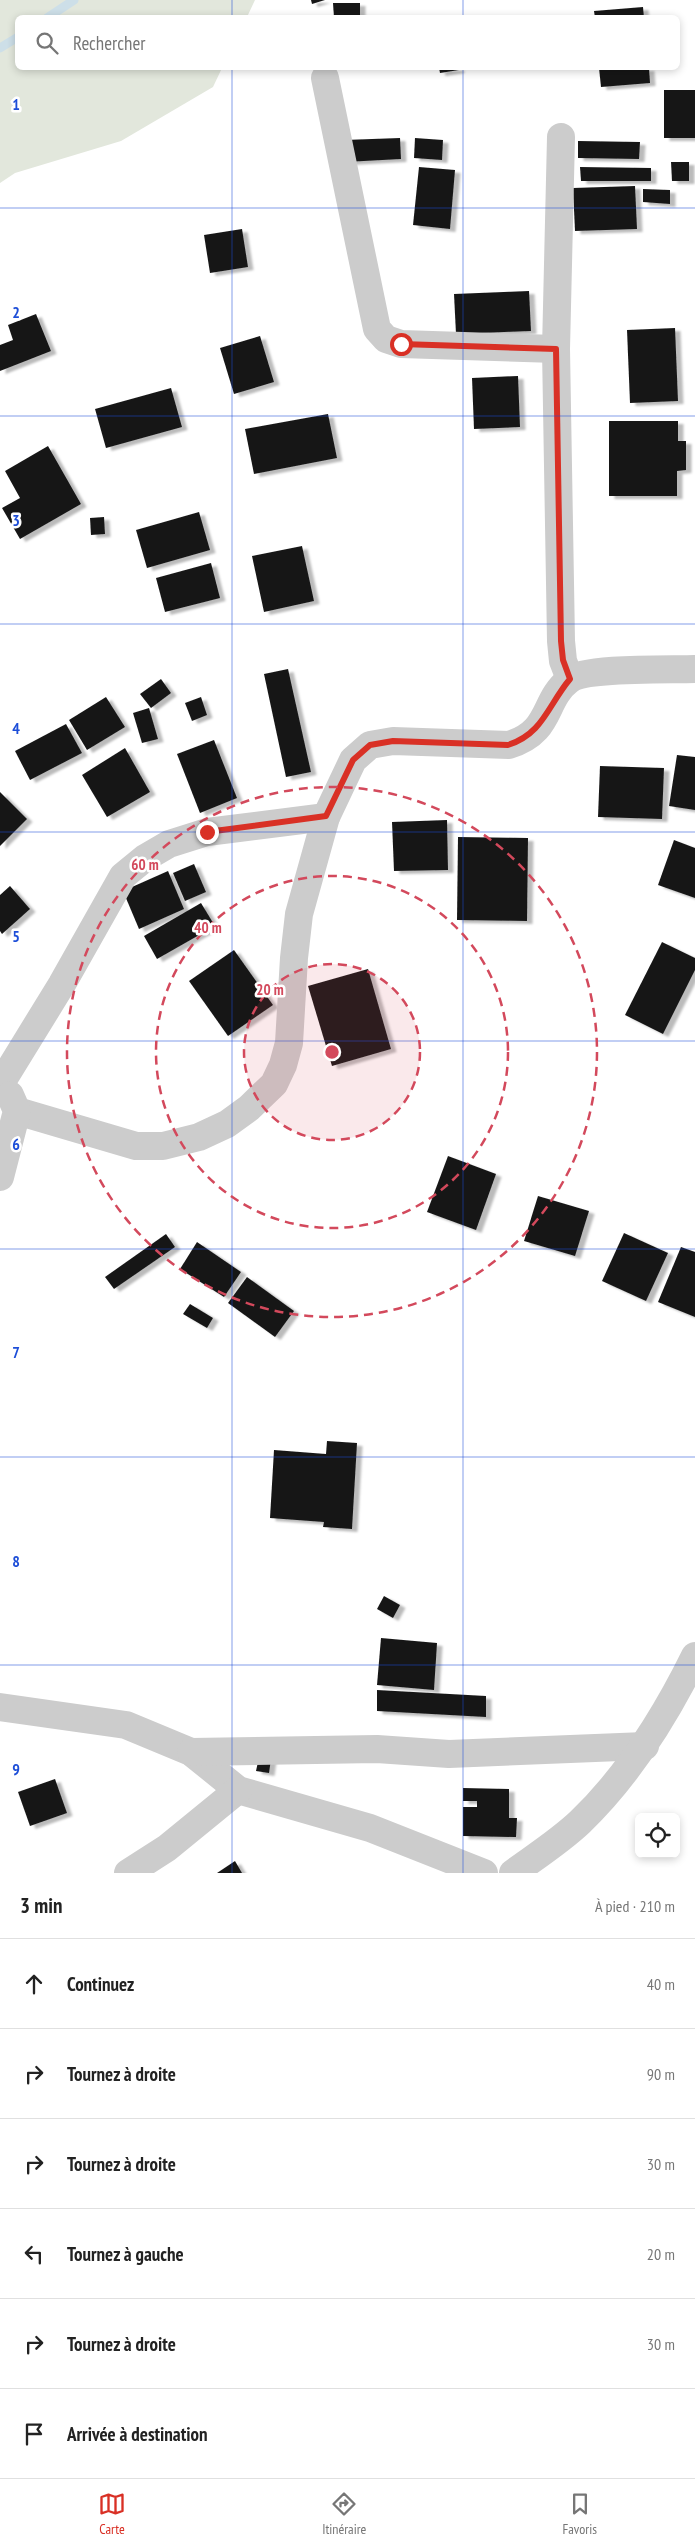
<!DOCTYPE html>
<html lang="fr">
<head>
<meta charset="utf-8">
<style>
  :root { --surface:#fff; --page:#f2f2f2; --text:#222; --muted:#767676; --line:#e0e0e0; --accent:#d93025 }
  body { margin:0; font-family:"PT Sans Narrow",sans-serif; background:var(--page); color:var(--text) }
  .controls { position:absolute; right:15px; bottom:15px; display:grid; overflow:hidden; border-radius:8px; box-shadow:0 2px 8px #0003 }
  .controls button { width:45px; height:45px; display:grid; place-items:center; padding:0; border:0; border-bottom:1px solid var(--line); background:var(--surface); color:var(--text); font:25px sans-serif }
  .stop { position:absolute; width:15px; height:15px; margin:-11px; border:4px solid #d93025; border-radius:50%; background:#fff }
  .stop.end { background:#d93025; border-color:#fff; box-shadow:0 1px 5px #0008 }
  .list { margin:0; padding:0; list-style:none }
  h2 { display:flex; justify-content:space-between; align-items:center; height:65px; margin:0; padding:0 20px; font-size:21px }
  h2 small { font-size:16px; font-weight:400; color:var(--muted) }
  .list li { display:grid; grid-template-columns:32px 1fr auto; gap:15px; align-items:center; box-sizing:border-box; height:90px; padding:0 20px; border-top:1px solid var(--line) }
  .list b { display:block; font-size:19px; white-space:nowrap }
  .list em { font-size:16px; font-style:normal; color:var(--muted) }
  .icon { flex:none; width:28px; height:28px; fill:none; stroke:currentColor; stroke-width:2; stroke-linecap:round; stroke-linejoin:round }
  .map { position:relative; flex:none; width:695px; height:1873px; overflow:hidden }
  .search { position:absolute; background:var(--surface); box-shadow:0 2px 8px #0003; left:15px; right:15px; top:15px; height:55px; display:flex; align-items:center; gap:12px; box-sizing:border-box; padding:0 18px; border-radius:8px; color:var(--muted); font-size:19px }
  .sheet { height:605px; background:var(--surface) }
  nav { display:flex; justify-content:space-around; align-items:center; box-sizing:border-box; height:70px; border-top:1px solid var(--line); background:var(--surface); font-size:14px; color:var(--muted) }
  nav a { display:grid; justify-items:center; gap:2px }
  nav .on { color:var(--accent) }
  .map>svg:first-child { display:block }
  .green { fill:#e2e7dc }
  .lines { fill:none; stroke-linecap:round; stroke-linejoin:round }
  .stream { stroke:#cddfe8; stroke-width:9 }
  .building { fill:#191919; filter:url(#shadow) }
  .street { stroke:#ccc; stroke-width:28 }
  .route { stroke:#d93025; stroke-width:6 }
  .grid { fill:none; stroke:#1d4ed8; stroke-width:1; stroke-opacity:0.55 }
  .ring { fill:none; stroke:#d3495c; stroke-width:2.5; stroke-dasharray:9 6 }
  .grid-label { font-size:16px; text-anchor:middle; font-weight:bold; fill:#1d4ed8; stroke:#fff; stroke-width:5; stroke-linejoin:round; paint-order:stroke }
  .centre { fill:#d3495c; stroke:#fff; stroke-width:2.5 }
  .ring-label { font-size:15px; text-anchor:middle; font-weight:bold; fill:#d3495c; stroke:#fff; stroke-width:5; stroke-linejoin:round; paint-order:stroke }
</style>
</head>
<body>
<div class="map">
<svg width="695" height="1873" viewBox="0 0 695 1873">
  <defs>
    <filter id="shadow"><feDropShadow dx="5.5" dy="3" stdDeviation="1" flood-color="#0004"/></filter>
  </defs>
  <rect width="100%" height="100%" fill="#fff"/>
  <path class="green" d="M0,0H255L247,17L18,18V68H222L213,87L121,141L15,173L0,183Z"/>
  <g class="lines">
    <g class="stream">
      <path d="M47,18L74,0"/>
      <path d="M0,48L18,37"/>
    </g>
  </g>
  <g class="building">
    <path d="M311,0H325L312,4Z"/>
    <path d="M333,3H360V18H334Z"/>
    <path d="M643,7L644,18H595L594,11Z"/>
    <path d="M439,68H459V70L440,73Z"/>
    <path d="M599,68H649L650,83L601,87Z"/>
    <rect x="664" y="90" width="31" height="48"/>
    <path d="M400,138L401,159L345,162L344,140Z"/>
    <path d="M415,138L443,140L442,160L414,158Z"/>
    <path d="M578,141L640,142L639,159L578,158Z"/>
    <path d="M671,162H689V181H672Z"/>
    <path d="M419,167L455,170L450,229L413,225Z"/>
    <path d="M580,167L651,168V181H581Z"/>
    <path d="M635,186L637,229L575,231L573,188Z"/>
    <path d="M643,189L670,190V204L643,202Z"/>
    <path d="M242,229L248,267L210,273L204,235Z"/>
    <path d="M529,291L531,331L456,334L454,294Z"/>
    <path d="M36,314L51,351L0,371V345L13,340L8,325Z"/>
    <path d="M675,328L678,401L630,403L627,330Z"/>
    <path d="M260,336L274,382L234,394L220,348Z"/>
    <path d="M518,376L520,427L474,429L472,378Z"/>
    <path d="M171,388L182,427L106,448L95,409Z"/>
    <path d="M328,414L337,458L254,474L245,429Z"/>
    <path d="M609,421H678V441H686V470L677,471V496H609Z"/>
    <path d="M48,446L81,504L20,539L2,508L20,498L5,471Z"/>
    <path d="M199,512L210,550L147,568L136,530Z"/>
    <path d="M104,517L105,534L91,535L90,518Z"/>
    <path d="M302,546L314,601L264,612L252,556Z"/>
    <path d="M211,563L220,598L165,612L156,578Z"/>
    <path d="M288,669L311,772L286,777L264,674Z"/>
    <path d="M161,679L171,693L151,708L140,694Z"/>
    <path d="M106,697L125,727L87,750L69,720Z"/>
    <path d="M201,697L207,715L192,721L185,703Z"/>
    <path d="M149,708L158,739L142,743L133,713Z"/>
    <path d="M66,724L82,753L30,780L15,751Z"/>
    <path d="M214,740L237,798L200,813L177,754Z"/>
    <path d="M125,748L150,792L107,817L82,775Z"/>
    <path d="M677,755L695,757V810L669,806Z"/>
    <path d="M600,766L664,768L662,819L598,817Z"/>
    <path d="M0,792L27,819L0,846Z"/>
    <path d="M447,820L448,870L394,871L392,822Z"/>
    <path d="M458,837L528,838L527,921L457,920Z"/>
    <path d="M674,840L695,848V898L658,885Z"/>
    <path d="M194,864L206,892L185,901L173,873Z"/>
    <path d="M168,871L184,909L139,929L123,891Z"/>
    <path d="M10,886L30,909L2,934L0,931V895Z"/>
    <path d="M201,903L215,926L157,959L144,936Z"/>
    <path d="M662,942L695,958V970L663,1034L625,1015Z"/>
    <path d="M234,950L273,1005L228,1036L189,981Z"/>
    <path d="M368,969L391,1049L332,1066L308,986Z"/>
    <path d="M448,1156L496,1174L476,1230L427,1212Z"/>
    <path d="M538,1196L589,1211L575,1256L524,1241Z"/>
    <path d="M624,1233L668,1253L646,1301L602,1281Z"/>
    <path d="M166,1234L175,1247L114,1289L105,1277Z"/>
    <path d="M197,1242L241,1272L224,1297L180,1269Z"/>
    <path d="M681,1247L695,1252V1317L658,1302Z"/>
    <path d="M247,1277L294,1311L275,1337L228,1303Z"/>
    <path d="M190,1304L213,1318L207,1328L183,1314Z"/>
    <path d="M327,1441L357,1443L352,1529L323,1527L324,1522L270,1518L274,1450L326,1454Z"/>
    <path d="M384,1596L400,1605L393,1618L377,1609Z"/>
    <path d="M381,1638L437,1643L434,1690L377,1685Z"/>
    <path d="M377,1690L486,1696V1717L377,1711Z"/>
    <path d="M259,1757L271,1759L269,1773L256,1771Z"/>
    <path d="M55,1779L67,1813L30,1826L18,1792Z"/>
    <path d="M463,1788L509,1789V1818H517L516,1837L463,1836V1807H477V1801H463Z"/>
    <path d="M235,1861L242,1873H217Z"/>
  </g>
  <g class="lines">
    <g class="street">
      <path d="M325,78L377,329L386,339L401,344L556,349"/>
      <path d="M561,137L556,349L561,641L563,661L570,679"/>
      <path d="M3,1080L62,984L123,876L145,858L169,844L207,832L326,817"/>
      <path d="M17,1111L136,1146H163L199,1137L227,1124L249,1108L274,1084L283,1065L289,1043L294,958L299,914L326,817L353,760L370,745L393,741L509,745C553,731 542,701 569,680C586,667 670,670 695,669"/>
      <path d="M0,1177L17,1111L10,1095"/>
      <path d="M0,1707L126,1725L191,1752L238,1790L370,1828L484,1873"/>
      <path d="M191,1752L377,1749L449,1754L645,1746"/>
      <path d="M128,1873L167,1848L238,1790"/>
      <path d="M513,1873C535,1857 560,1841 580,1822C629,1775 665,1717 695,1656"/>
    </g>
  </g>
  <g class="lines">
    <path class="route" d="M207,832L326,816L353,760L370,745L393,741L508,745C543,734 548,705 570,679L563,660L561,641L556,349L401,344"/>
  </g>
  <path class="grid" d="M232,0V18M463,0V18M232,68V1873M463,68V1873M0,208H695M0,416H695M0,624H695M0,832H695M0,1041H695M0,1249H695M0,1457H695M0,1665H695"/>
  <circle cx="332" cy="1052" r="88" fill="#d3495c" fill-opacity=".12"/>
  <g class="ring">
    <circle cx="332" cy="1052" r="88"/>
    <circle cx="332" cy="1052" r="176"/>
    <circle cx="332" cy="1052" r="265"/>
  </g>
  <g class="grid-label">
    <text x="16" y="110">1</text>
    <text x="16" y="318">2</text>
    <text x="16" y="526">3</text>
    <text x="16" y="734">4</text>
    <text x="16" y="942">5</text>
    <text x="16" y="1150">6</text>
    <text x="16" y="1358">7</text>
    <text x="16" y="1567">8</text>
    <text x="16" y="1775">9</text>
  </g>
  <circle cx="332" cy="1052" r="8" class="centre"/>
  <g class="ring-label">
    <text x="145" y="870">60 m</text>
    <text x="208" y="933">40 m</text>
    <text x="270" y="995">20 m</text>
  </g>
</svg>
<div class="controls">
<button><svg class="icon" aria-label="locate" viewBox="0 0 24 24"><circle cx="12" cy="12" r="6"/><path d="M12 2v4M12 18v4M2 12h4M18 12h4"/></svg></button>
</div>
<div class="stop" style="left:401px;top:344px"></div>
<div class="stop end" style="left:207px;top:832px"></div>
<div class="search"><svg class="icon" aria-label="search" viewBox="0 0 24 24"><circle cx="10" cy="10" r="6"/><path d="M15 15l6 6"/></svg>Rechercher</div>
</div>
<section class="sheet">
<h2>3 min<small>À pied · 210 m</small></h2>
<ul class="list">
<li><svg class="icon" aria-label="ahead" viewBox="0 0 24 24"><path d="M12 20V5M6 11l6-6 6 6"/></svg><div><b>Continuez</b></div><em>40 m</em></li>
<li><svg class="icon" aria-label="right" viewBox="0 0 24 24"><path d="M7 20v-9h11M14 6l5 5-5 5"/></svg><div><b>Tournez à droite</b></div><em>90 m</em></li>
<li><svg class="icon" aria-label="right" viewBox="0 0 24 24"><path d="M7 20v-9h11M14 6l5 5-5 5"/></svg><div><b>Tournez à droite</b></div><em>30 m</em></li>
<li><svg class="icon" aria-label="left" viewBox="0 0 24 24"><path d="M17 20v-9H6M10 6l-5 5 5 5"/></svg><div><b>Tournez à gauche</b></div><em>20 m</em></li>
<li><svg class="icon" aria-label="right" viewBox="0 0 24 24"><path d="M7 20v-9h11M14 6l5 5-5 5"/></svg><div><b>Tournez à droite</b></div><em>30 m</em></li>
<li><svg class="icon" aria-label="arrive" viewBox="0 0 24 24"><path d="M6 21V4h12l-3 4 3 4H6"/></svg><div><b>Arrivée à destination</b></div></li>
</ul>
</section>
<nav>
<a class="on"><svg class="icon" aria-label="map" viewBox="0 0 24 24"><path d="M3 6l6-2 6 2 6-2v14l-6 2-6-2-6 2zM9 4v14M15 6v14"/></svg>Carte</a>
<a><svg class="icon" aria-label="directions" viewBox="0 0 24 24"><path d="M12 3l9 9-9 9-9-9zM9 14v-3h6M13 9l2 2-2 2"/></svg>Itinéraire</a>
<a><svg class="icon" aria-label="saved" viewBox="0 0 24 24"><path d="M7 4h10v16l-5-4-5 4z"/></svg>Favoris</a>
</nav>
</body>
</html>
